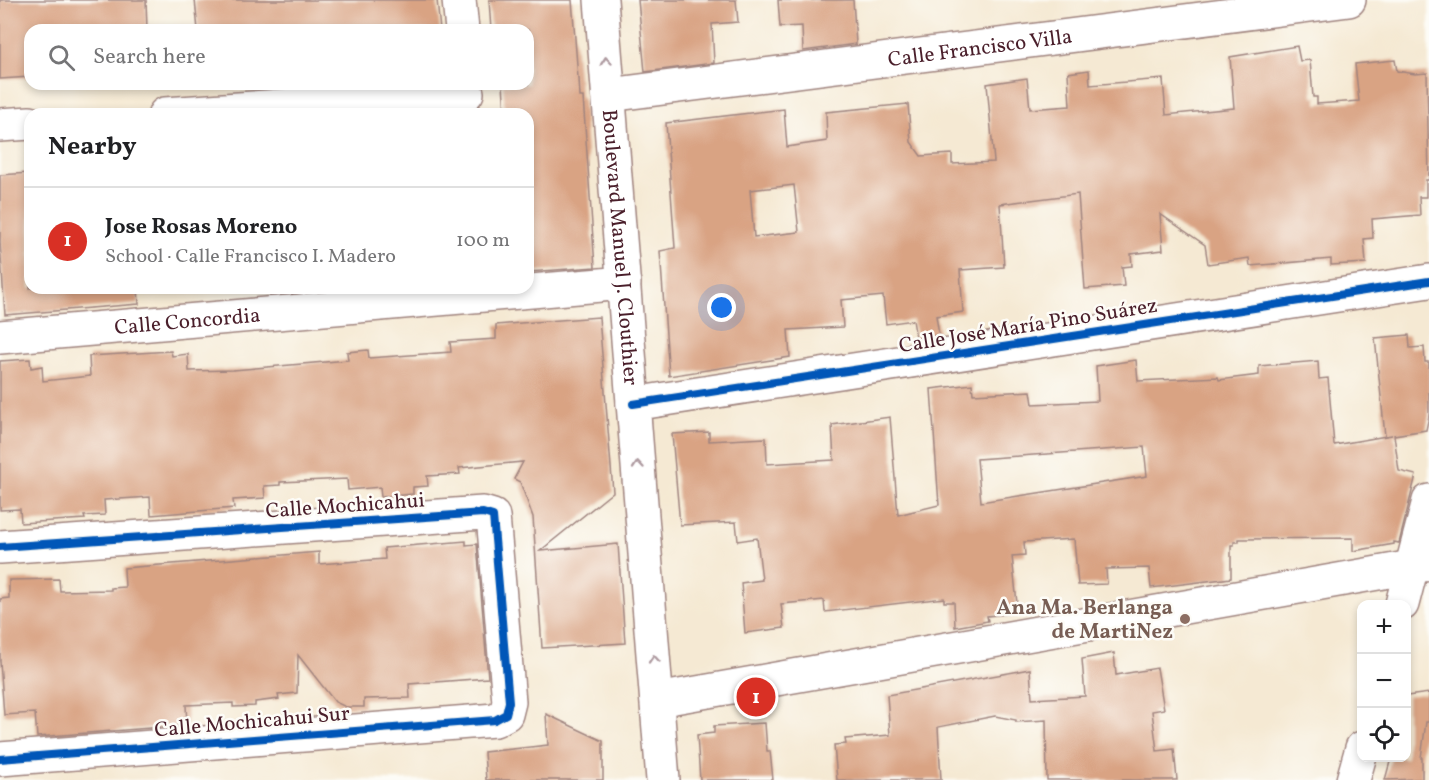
<!DOCTYPE html>
<html lang="en">
<head>
<meta charset="utf-8">
<style>
  :root { --surface:#fff; --page:#f6f6f6; --text:#202124; --muted:#757577; --line:#e0e0e0; --accent:#d93025 }
  body { margin:0; font-family:Vollkorn,serif; background:var(--page); color:var(--text) }
  .controls { position:absolute; right:18px; bottom:18px; display:grid; overflow:hidden; border-radius:12px; box-shadow:0 3px 9px #0003 }
  .controls button { width:54px; height:54px; display:grid; place-items:center; padding:0; border:0; border-bottom:2px solid var(--line); background:var(--surface); color:var(--text); font:30px sans-serif }
  .you { position:absolute; left:722px; top:308px; width:21px; height:21px; margin:-15px; border:4px solid #fff; border-radius:50%; background:#1a73e8; box-shadow:0 0 0 9px #1a73e833 }
  .badge { display:grid; place-items:center; width:39px; height:39px; border-radius:50%; background:var(--accent); color:#fff; font-size:20px; font-weight:700 }
  .pin { position:absolute; translate:-50% -50%; border:3px solid #fff; box-shadow:0 2px 6px #0006 }
  .list { margin:0; padding:0; list-style:none }
  h2 { display:flex; justify-content:space-between; align-items:center; height:78px; margin:0; padding:0 24px; font-size:26px }
  h2 small { font-size:20px; font-weight:400; color:var(--muted) }
  .list li { display:grid; grid-template-columns:39px 1fr auto; gap:18px; align-items:center; box-sizing:border-box; height:108px; padding:0 24px; border-top:2px solid var(--line) }
  .list b { display:block; font-size:22px; white-space:nowrap }
  .list p { margin:0; font-size:20px; white-space:nowrap; color:var(--muted) }
  .list em { font-size:20px; font-style:normal; color:var(--muted) }
  .icon { flex:none; width:33px; height:33px; fill:none; stroke:currentColor; stroke-width:2; stroke-linecap:round; stroke-linejoin:round }
  .map { position:relative; flex:none; width:1429px; height:780px; overflow:hidden }
  .search { position:absolute; background:var(--surface); box-shadow:0 3px 9px #0003; left:24px; top:24px; width:510px; height:66px; display:flex; align-items:center; gap:15px; box-sizing:border-box; padding:0 21px; border-radius:18px; color:var(--muted); font-size:22px }
  .panel { position:absolute; background:var(--surface); box-shadow:0 3px 9px #0003; left:24px; top:108px; width:510px; height:186px; border-radius:18px }
  .map>svg:first-child { display:block }
  .building { fill:#d9a383; fill-rule:evenodd }
  .lines { fill:none; stroke-linecap:round; stroke-linejoin:round }
  .minor-casing { stroke:#a0847f; stroke-width:36 }
  .major-casing { stroke:#a0847f; stroke-width:36 }
  .minor { stroke:#fff; stroke-width:33 }
  .major { stroke:#fff; stroke-width:33 }
  .cycleway-casing { stroke:#fdfcf7; stroke-width:11 }
  .cycleway { stroke:#0057b8; stroke-width:8 }
  .oneway { stroke:#ae9aa0 }
  .education-dot { fill:#8d6e63; stroke:#fdfcf7; stroke-width:2 }
  .labels { text-anchor:middle; stroke-width:5; stroke-linejoin:round; paint-order:stroke }
  .street-label { font-size:21px; fill:#4a1f2b; stroke:#fdfcf7 }
  .education-label { font-size:21px; font-weight:bold; fill:#785e54; stroke:#fdfcf7; text-anchor:end }
</style>
</head>
<body>
<div class="map">
<svg width="1429" height="780" viewBox="0 0 1429 780">
  <rect width="100%" height="100%" fill="#fdfcf7"/>
  <filter id="ink" filterUnits="userSpaceOnUse"><feTurbulence type="fractalNoise" baseFrequency=".0167" numOctaves="2"/><feDisplacementMap in="SourceGraphic" scale="12" xChannelSelector="R" yChannelSelector="G"/><feConvolveMatrix kernelMatrix="1 2 1 2 8 2 1 2 1" color-interpolation-filters="sRGB"/></filter>
  <filter id="wash" filterUnits="userSpaceOnUse"><feTurbulence type="fractalNoise" baseFrequency=".008" numOctaves="4" result="noise"/><feDisplacementMap in="SourceGraphic" scale="24" xChannelSelector="R" yChannelSelector="G"/><feGaussianBlur stdDeviation="1.35" result="paint"/><feColorMatrix in="noise" values="0 0 0 0 0 0 0 0 0 0 0 0 0 0 0 0 0 1.4 0 .05"/><feComposite in="paint" operator="in"/></filter>
  <g filter="url(#wash)">
    <rect width="100%" height="100%" fill="#f5e9d3"/>
    <g id="blocks">
      <g class="building">
        <path d="M0,0H146L147,30H30V77L0,79Z"/>
        <path d="M195,0H437L440,30H198Z"/>
        <path d="M489,0H572L578,78H579L580,97H583L595,267L528,272V114H505L503,84H528V30H491Z"/>
        <path d="M638,0H736L738,22L712,24L714,63L645,72Z"/>
        <path d="M778,0H853L856,44L803,51L802,26L780,27Z"/>
        <path d="M1297,46L1300,61L1310,60L1313,97H1317V104L1359,101L1355,64L1395,60L1397,71L1415,74L1427,73L1429,180H1426V197H1419L1420,215L1372,219L1373,238L1364,239L1366,263L1331,265V259L1250,266L1249,258L1208,264L1205,245L1160,214L1163,250L1131,254L1132,266L1122,267L1124,286L1085,289L1078,194L1000,204L1004,267L960,270L963,312L936,316L939,335L916,338L913,320L886,324L883,296L841,300L843,327L788,330L790,357L669,376L660,251L675,248L666,123L784,109L787,147L827,141L826,112L908,104L911,142L921,156L952,154V164L994,162L987,84L1027,78L1030,109L1070,106L1068,73L1089,70L1090,85L1163,79L1166,115L1234,108L1230,57ZM794,185L799,232L754,237L750,190Z"/>
        <path d="M29,173L30,288H138L139,304L5,315L0,243V175Z"/>
        <path d="M599,317L613,492L540,551L618,544L625,643L542,648L533,517L520,482L514,479L523,462L459,468L460,474L427,476L428,486L413,487V494L381,497L380,487L348,490L347,479L280,482V485L264,486L265,498L233,500L234,508L151,515L150,497L104,500L105,515L84,516L85,519L21,523L20,509L0,510V361L30,359L31,368L42,366L43,381L90,376L89,356L171,351L172,356L188,354L189,371L233,370L348,360L347,352L368,350L369,358L451,352L450,342L496,339V325Z"/>
        <path d="M1409,335L1410,348L1424,347L1425,362H1429V416L1426,430L1394,435L1399,471L1416,475L1399,543L1394,542V544L1353,551V538L1239,539V542H1234V545H1231V578L1151,588L1149,568L1106,569L1107,584L1078,585L1074,539L1024,542L1025,555L1012,556L1018,613L987,616L988,621L955,627L954,602H944V598L825,612L824,600L781,604L784,628L745,633L741,583L762,580L757,538L738,541L736,522L680,525L672,434L709,432V441L766,438L767,464L834,460L832,425L890,417L898,515L939,505L931,389L972,384L973,394L1031,391L1033,404L1098,401L1096,366L1136,360L1138,381L1218,377L1219,380L1259,375V366L1318,361L1319,379L1328,378L1334,445L1392,435L1385,436L1375,338ZM1144,447L1147,476L981,502L977,459Z"/>
        <path d="M466,541V545L477,544L488,678L409,684L410,698L364,699V707H346L335,702L298,655L297,693L278,695L279,699L255,702V706L233,707V703L186,705L187,725L37,737L35,713L4,715L0,662V599L9,598V580L59,579L60,591L111,590V588L125,587L124,568L319,552V564L385,559L384,548Z"/>
        <path d="M1114,653L1116,675L1157,668L1164,709L1152,711L1157,751L1174,749L1177,780H1047L1046,720L1016,722V720L995,716L938,727L941,780H837L834,745L846,744L845,739L890,735L887,695L1030,669L1032,699L1085,696L1082,659Z"/>
        <path d="M1429,693V722H1426L1421,758H1422V779L1385,780L1391,758H1407V696Z"/>
        <path d="M546,714L603,741V780H486L484,752L548,745Z"/>
        <path d="M765,723L767,751H770L773,780H700L697,735L714,733V726Z"/>
      </g>
    </g>
  </g>
  <g filter="url(#ink)">
    <use href="#blocks" fill-opacity="0" stroke="#a0847f" stroke-width="1.5"/>
    <g class="lines">
      <defs>
        <g id="minor">
          <path d="M459,0L462,30"/>
          <path id="s1" d="M609,95L1349,0"/>
          <path d="M165,114L467,93"/>
          <path d="M0,125L30,123"/>
          <path id="s2" d="M0,337L624,283"/>
          <path d="M633,404L1429,281"/>
          <path d="M0,547L483,513L493,516L509,702L506,714L495,720L0,759"/>
          <path d="M1402,604L1429,501"/>
          <path d="M657,700L1429,564"/>
          <path d="M1353,780L1362,748"/>
        </g>
        <g id="major">
          <path id="s3" d="M601,0L663,780"/>
        </g>
      </defs>
      <use href="#minor" class="minor-casing"/>
      <use href="#major" class="major-casing"/>
      <use href="#minor" class="minor"/>
      <use href="#major" class="major"/>
      <defs>
        <g id="cycleway">
          <path d="M633,404L1429,281"/>
          <path d="M0,547L483,513L493,516L509,702L506,714L495,720L0,759"/>
        </g>
      </defs>
      <use href="#cycleway" class="cycleway-casing"/>
      <use href="#cycleway" class="cycleway"/>
    </g>
    <defs><path id="oneway-chevron" d="M-2-3.5L2.5 0L-2 3.5" fill="none" stroke-width="1.6" stroke-linecap="round" stroke-linejoin="round" transform="scale(1.5)"/></defs>
    <g class="oneway">
      <use href="#oneway-chevron" transform="translate(606 61) rotate(-95)"/>
      <use href="#oneway-chevron" transform="translate(638 465) rotate(-95)"/>
      <use href="#oneway-chevron" transform="translate(654 659) rotate(-95)"/>
    </g>
  </g>
  <circle class="education-dot" cx="1185" cy="619" r="6"/>
  <g class="labels">
    <g class="street-label">
      <text dy="7" stroke="none"><textPath href="#s1" startOffset="374">Calle Francisco Villa</textPath></text>
      <text dy="7" stroke="none"><textPath href="#s3" startOffset="248">Boulevard Manuel J. Clouthier</textPath></text>
      <text dy="7" stroke="none"><textPath href="#s2" startOffset="188">Calle Concordia</textPath></text>
      <text transform="translate(1028 325) rotate(-9)" y="7">Calle José María Pino Suárez</text>
      <text transform="translate(345 505) rotate(-4)" y="7">Calle Mochicahui</text>
      <text transform="translate(252 721) rotate(-5)" y="7">Calle Mochicahui Sur</text>
    </g>
    <g class="education-label">
      <text x="1173" y="614">Ana Ma. Berlanga<tspan x="1173" dy="24">de MartiNez</tspan></text>
    </g>
  </g>
</svg>
<div class="controls">
<button>+</button>
<button>−</button>
<button><svg class="icon" aria-label="locate" viewBox="0 0 24 24"><circle cx="12" cy="12" r="6"/><path d="M12 2v4M12 18v4M2 12h4M18 12h4"/></svg></button>
</div>
<div class="you"></div>
<div class="pin badge" style="left:756px;top:697px">1</div>
<div class="search"><svg class="icon" aria-label="search" viewBox="0 0 24 24"><circle cx="10" cy="10" r="6"/><path d="M15 15l6 6"/></svg>Search here</div>
<section class="panel">
<h2>Nearby<small></small></h2>
<ul class="list">
<li><span class="badge">1</span><div><b>Jose Rosas Moreno</b><p>School · Calle Francisco I. Madero</p></div><em>100 m</em></li>
</ul>
</section>
</div>
</body>
</html>
